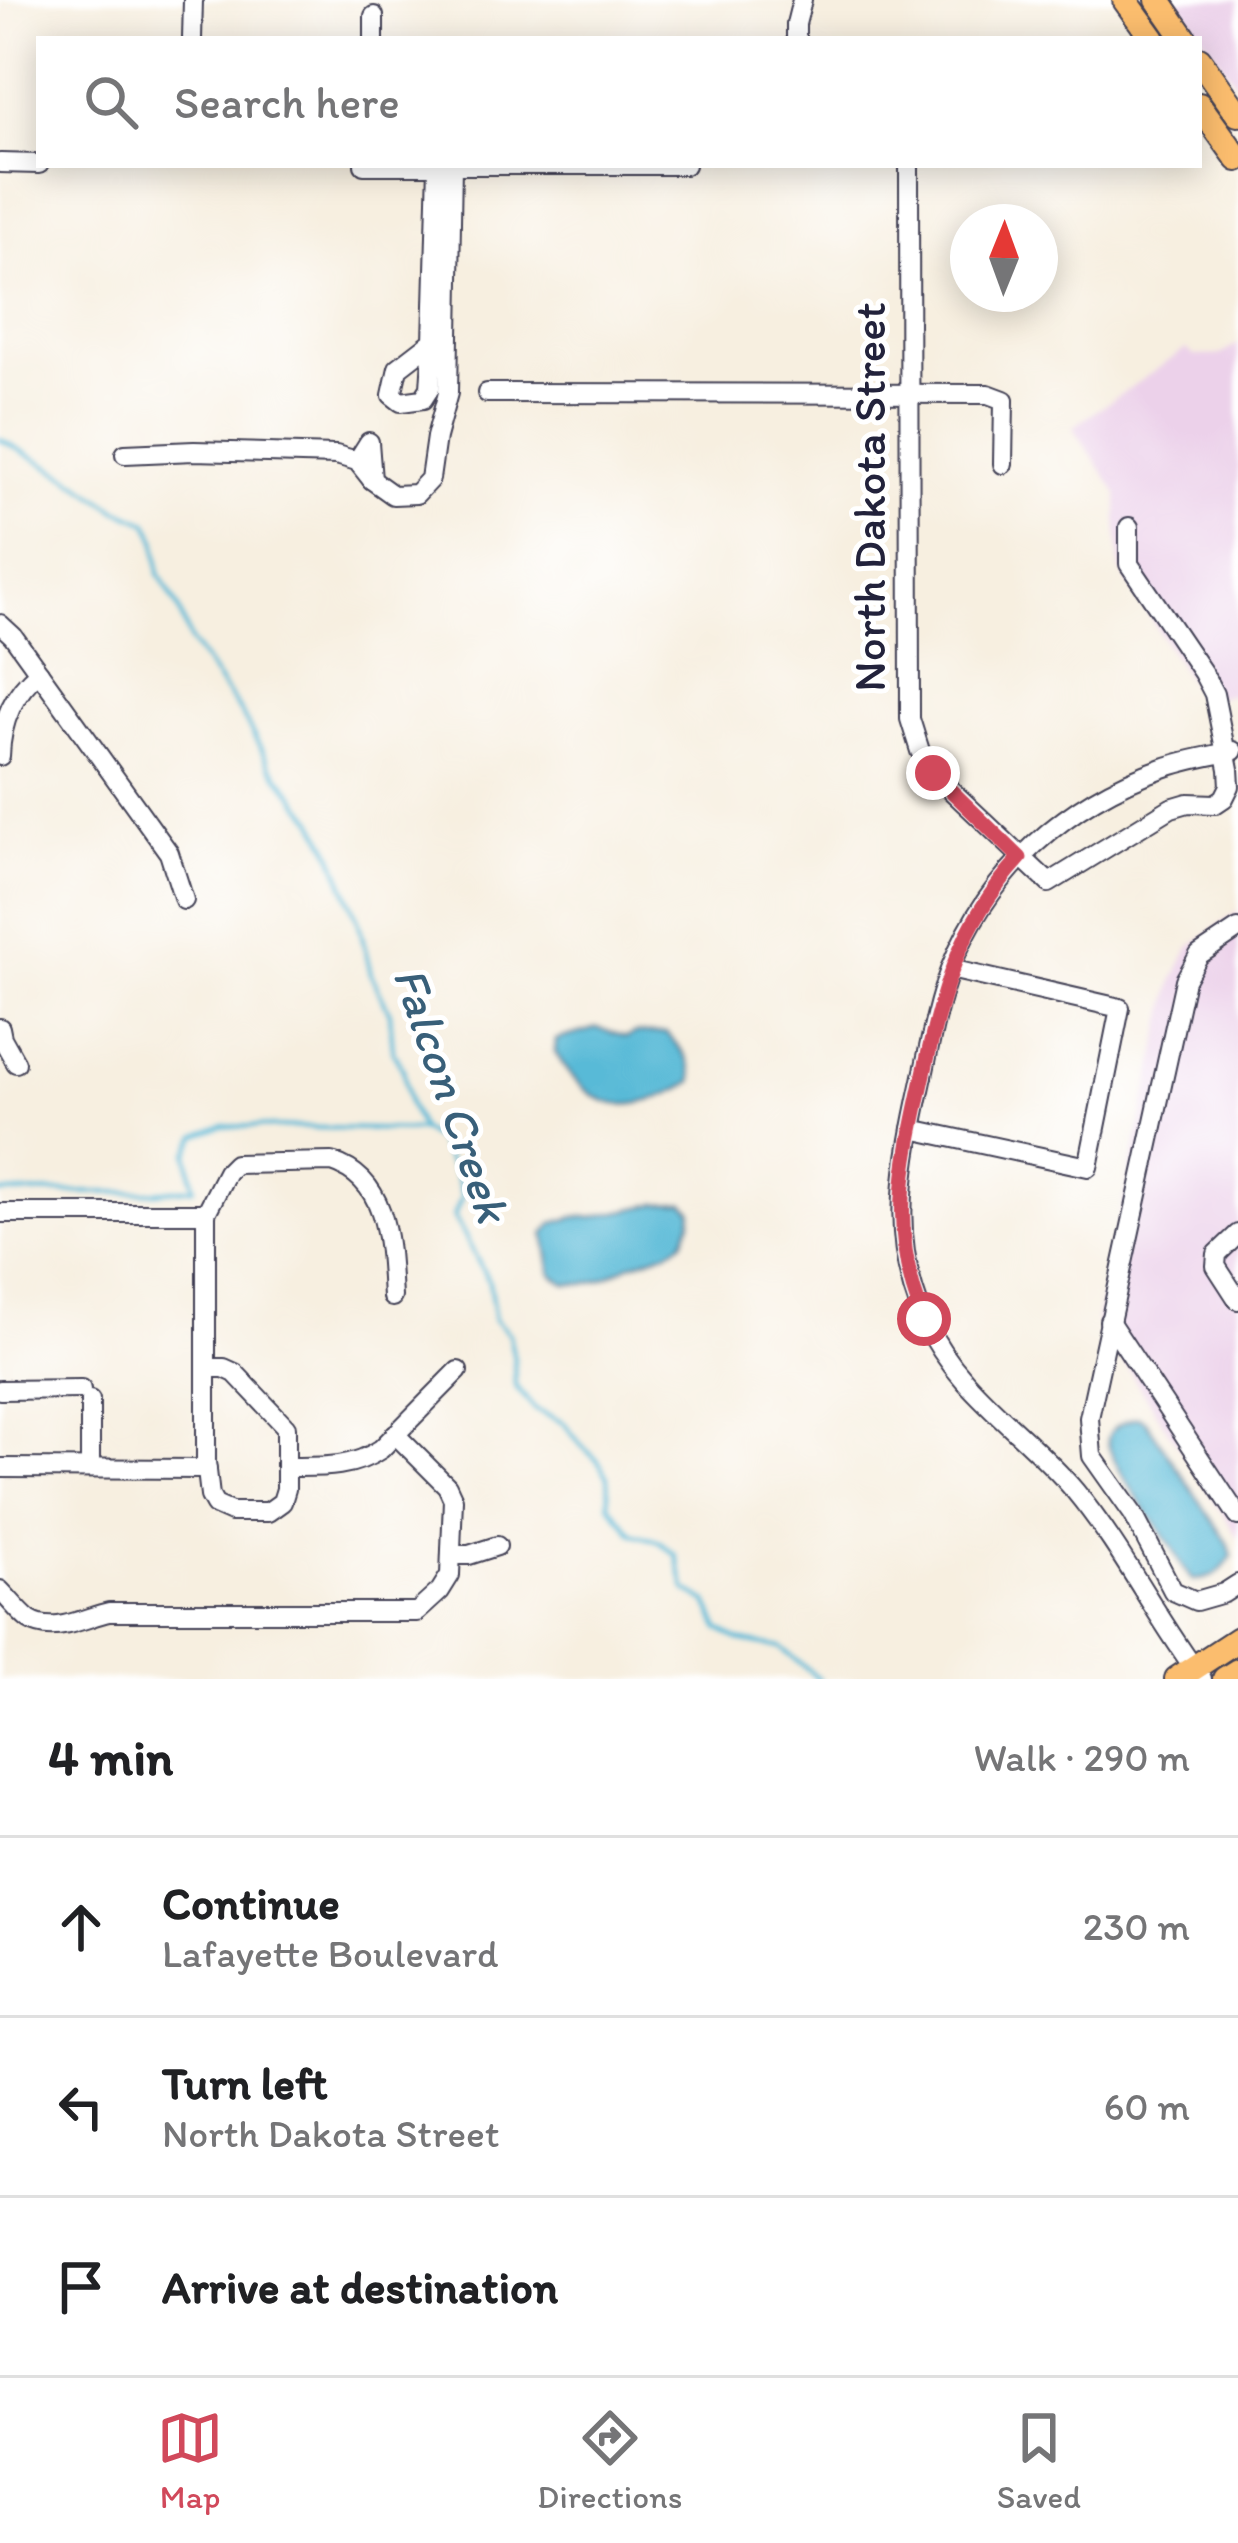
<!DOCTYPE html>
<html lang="en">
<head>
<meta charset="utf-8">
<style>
  :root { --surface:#fff; --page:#f2f2f2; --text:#202124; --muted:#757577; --line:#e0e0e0; --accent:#d1495b }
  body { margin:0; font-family:Itim,sans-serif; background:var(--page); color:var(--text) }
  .compass { position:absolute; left:950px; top:204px; width:108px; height:108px; border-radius:50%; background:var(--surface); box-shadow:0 6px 30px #0003; rotate:1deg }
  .stop { position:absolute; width:36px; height:36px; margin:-27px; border:9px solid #d1495b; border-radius:50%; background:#fff }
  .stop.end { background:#d1495b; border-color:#fff; box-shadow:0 3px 12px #0008 }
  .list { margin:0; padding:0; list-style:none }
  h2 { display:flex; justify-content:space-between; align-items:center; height:156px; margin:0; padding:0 48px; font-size:51px }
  h2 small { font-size:39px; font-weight:400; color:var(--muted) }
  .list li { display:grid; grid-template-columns:78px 1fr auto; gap:36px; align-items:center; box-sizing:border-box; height:180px; padding:0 48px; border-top:3px solid var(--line) }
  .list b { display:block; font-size:45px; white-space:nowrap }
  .list p { margin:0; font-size:39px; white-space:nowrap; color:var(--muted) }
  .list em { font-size:39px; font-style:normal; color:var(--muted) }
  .icon { flex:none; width:66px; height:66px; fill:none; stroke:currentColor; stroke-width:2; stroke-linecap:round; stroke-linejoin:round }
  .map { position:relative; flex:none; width:1238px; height:1679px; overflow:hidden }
  .search { position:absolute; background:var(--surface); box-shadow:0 6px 30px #0003; left:36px; right:36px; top:36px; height:132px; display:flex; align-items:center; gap:30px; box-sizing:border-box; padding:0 42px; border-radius:0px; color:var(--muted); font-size:45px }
  .sheet { height:696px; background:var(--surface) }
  nav { display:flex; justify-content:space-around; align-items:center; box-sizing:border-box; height:168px; border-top:3px solid var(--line); background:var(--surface); font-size:33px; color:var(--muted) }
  nav a { display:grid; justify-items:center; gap:6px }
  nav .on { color:var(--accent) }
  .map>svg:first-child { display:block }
  .built { fill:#ecd1ea }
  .water { fill:#58bad7; stroke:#3d6e89; stroke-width:3 }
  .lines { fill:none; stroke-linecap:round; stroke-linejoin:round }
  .stream { stroke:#58bad7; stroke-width:4.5 }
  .minor-casing { stroke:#424154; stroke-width:22 }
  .major-casing { stroke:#424154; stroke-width:28 }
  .minor { stroke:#fff; stroke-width:18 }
  .major { stroke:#fbbd6e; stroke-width:24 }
  .route { stroke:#d1495b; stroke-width:15 }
  .labels { text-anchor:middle; stroke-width:10; stroke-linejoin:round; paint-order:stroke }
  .street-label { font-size:45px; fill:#22223b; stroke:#fff }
  .water-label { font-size:48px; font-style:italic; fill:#385f79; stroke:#fff }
</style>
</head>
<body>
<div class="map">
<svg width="1238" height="1679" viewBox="0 0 1238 1679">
  <rect width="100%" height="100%" fill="#fff"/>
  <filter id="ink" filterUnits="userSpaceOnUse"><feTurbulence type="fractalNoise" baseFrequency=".00833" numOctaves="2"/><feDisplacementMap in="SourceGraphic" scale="24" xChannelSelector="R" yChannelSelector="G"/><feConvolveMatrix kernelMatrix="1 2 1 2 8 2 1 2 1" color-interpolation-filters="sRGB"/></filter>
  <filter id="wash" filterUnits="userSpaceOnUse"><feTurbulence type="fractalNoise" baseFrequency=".004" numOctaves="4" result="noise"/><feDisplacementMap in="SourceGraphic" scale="48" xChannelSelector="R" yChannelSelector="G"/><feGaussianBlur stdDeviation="2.7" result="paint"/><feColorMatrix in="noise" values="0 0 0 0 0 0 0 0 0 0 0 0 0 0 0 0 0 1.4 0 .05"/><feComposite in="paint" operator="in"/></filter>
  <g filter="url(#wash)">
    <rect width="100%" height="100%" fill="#f7efe0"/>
    <g class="built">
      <path d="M1178,0H1238V86L1195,25Z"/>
      <path d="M1238,344V693L1201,701L1120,569L1117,517L1118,494L1073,427L1186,349L1194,356L1221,355Z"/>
      <path d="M1238,911V1537L1096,1321L1173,981L1189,948Z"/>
    </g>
    <g class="water">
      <path d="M597,1028L626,1037L636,1033H666C680,1048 694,1061 693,1082C630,1116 594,1116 555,1052L556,1040Z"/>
      <path d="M685,1203L692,1210L691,1222L683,1241L669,1251L629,1265L603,1279L584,1284H565L552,1274L545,1234L553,1223L575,1217H593L656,1204Z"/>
      <path d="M1138,1417L1145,1420L1228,1543L1232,1556C1221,1573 1213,1580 1192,1580C1183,1569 1179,1558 1172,1547C1160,1529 1105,1457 1108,1439C1110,1426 1127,1420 1138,1417Z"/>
    </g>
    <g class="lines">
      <g class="stream">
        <path d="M0,439L68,477L117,510L148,523L156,540L159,574L177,605L191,642L241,713L270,765L314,820L331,851L359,923L371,974L390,1013L393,1052L403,1069L409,1103L421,1130L437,1140L455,1174L462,1195L454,1216L489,1282L495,1320L509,1334L514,1359L515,1386L536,1410L564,1423L581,1445L598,1461L608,1477L609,1504L632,1533L660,1542L676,1555L686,1590L707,1602L719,1629L738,1640L781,1648L819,1679"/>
        <path d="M0,1193L155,1192L194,1188L188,1154L197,1136L223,1126L421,1130"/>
      </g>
    </g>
  </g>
  <g filter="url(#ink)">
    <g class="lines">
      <defs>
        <g id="minor">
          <path d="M192,39L193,0"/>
          <path d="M374,39V16"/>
          <path d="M796,39V24L802,0"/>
          <path d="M0,163L39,164"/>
          <path d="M364,165H685"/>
          <path d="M909,165L910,719L920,751L938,778L1049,883L1171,808L1188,803L1215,804L1224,798L1230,786L1229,769L1214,694L1203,673L1129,564V527"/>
          <path d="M433,341L430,388L423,399L401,402L392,395L398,368L433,341L438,165"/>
          <path d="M487,393L988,394L1004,400L1003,464"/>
          <path d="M125,454L194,451L336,455L357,461L372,480L393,495L416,494L430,479L436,437L448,393L452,165"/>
          <path d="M357,461L369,442L372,480"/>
          <path d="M0,624L13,636L169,853L184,900"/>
          <path d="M0,756C1,722 12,694 39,672"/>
          <path d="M1238,929L1199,955L1185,980L1089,1418L1092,1456L1133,1514L1173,1591L1196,1601L1224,1593L1238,1584"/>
          <path d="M0,1028L2,1038L16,1063"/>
          <path d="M912,1129L1088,1167L1120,1008L950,969"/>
          <path d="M0,1213H206"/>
          <path d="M1238,1234L1217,1254L1216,1266L1238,1300"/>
          <path d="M1109,1321L1238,1516"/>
          <path d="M206,1368H224L235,1373L286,1427V1489L282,1502L268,1512H231L215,1505L210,1496L206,1462V1213L227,1172L235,1164L332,1162C390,1180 389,1247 392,1297"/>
          <path d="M0,1390L81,1389"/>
          <path d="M286,1467C320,1467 352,1469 381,1449L458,1371"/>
          <path d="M0,1468L207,1469"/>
          <path d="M90,1468V1400"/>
          <path d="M453,1555H469L497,1546"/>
          <path d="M0,1590C9,1599 19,1612 29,1620C54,1636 85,1617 109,1612H417L440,1591L450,1575L453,1499L447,1486L395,1434"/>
          <path d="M1202,1679C1156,1618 1123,1549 1075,1491C1026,1432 958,1393 925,1321C891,1244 901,1179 918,1099C928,1055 935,1009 951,967C988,872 1067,801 1163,768C1185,760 1210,756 1233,751"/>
        </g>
        <g id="major">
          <path d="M1125,0L1153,39"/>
          <path d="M1158,0L1185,39"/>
          <path d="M1199,59L1238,114"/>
          <path d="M1199,105L1238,159"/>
          <path d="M1177,1679L1238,1639"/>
          <path d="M1225,1679L1238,1671"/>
        </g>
      </defs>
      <use href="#minor" class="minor-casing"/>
      <use href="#major" class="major-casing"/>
      <use href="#minor" class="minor"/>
      <use href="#major" class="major"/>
    </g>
  </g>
  <g class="lines" filter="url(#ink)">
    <path class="route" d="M924,1319C889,1234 903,1169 922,1083C941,994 957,927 1020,858L933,773"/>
  </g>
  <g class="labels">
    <g class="street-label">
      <text transform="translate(869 497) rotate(-90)" y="16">North Dakota Street</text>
    </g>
    <g class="water-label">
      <text transform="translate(452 1094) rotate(71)" y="17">Falcon Creek</text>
    </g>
  </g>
</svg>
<svg class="compass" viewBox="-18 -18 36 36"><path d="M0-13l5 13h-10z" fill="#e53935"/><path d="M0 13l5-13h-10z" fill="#757577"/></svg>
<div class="stop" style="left:924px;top:1319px"></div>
<div class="stop end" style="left:933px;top:773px"></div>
<div class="search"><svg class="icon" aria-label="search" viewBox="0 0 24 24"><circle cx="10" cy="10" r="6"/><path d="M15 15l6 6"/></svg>Search here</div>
</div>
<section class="sheet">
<h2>4 min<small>Walk · 290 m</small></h2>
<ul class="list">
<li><svg class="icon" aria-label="ahead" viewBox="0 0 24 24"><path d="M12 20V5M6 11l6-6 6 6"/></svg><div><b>Continue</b><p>Lafayette Boulevard</p></div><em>230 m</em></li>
<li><svg class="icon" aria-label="left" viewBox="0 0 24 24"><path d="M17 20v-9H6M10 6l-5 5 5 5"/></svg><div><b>Turn left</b><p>North Dakota Street</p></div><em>60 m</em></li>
<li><svg class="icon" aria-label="arrive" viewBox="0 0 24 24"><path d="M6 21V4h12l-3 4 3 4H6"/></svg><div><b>Arrive at destination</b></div></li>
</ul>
</section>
<nav>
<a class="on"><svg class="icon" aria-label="map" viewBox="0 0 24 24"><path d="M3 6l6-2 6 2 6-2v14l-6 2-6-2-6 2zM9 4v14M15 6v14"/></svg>Map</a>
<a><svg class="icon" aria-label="directions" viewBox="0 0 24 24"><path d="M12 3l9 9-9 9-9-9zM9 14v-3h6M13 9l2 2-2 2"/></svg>Directions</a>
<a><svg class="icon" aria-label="saved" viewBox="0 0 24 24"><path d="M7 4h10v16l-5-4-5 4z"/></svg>Saved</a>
</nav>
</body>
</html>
